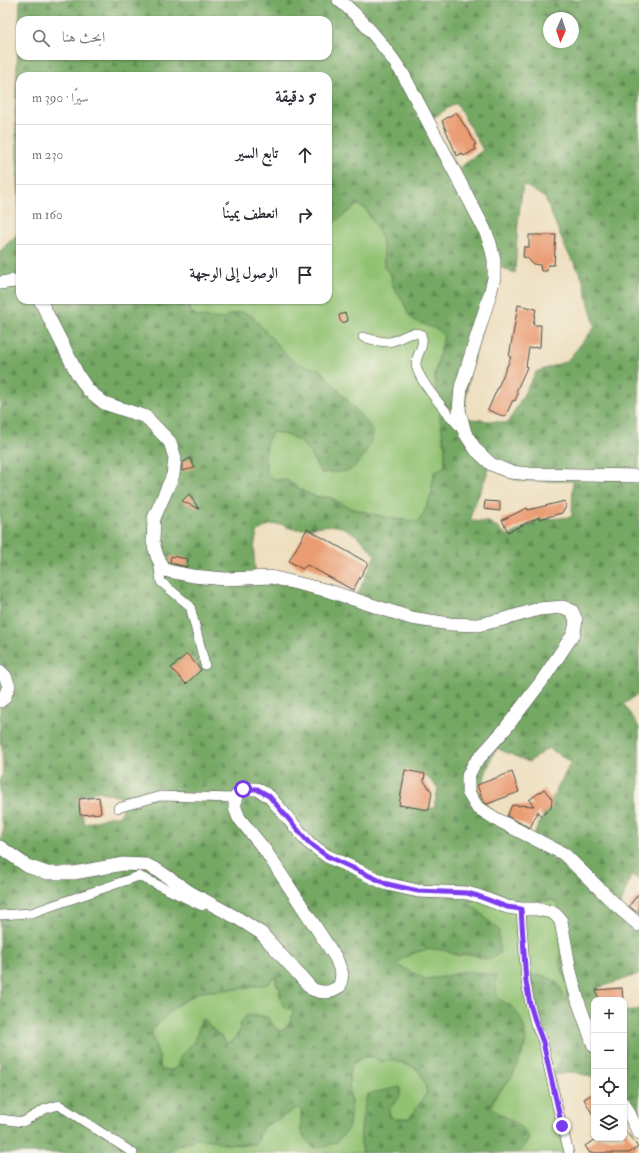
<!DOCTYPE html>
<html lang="ar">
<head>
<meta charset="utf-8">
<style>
  :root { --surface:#fff; --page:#f7f7f7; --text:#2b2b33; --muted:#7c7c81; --line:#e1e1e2 }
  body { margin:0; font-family:"IM FELL Double Pica",Amiri,serif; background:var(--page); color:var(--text); direction:rtl }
  .controls { position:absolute; right:12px; bottom:12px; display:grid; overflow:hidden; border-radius:8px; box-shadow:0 1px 3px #0004 }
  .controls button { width:36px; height:36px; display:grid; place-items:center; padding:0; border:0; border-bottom:1px solid var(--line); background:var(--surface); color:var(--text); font:20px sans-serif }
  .compass { position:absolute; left:543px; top:12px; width:36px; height:36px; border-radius:50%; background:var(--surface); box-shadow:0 1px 3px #0004; rotate:183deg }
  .stop { position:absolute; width:12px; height:12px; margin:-9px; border:3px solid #7c3aed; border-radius:50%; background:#fff }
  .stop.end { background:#7c3aed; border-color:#fff; box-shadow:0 1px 4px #0008 }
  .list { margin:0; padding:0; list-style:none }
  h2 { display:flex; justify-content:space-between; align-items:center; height:52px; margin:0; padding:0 16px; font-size:17px }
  h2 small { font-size:13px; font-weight:400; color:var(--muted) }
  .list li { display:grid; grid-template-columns:26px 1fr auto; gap:12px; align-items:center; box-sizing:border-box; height:60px; padding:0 16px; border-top:1px solid var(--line) }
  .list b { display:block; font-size:15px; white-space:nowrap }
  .list em { font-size:13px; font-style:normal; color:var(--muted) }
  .icon { flex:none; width:22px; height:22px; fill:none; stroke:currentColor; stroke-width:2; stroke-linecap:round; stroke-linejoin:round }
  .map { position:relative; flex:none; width:639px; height:1153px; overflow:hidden; direction:ltr }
  .search { position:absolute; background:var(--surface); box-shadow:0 1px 3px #0004; left:16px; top:16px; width:316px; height:44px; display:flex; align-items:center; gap:10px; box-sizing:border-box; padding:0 14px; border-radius:12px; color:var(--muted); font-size:15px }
  .panel { position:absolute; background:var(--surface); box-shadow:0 1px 3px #0004; left:16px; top:72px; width:316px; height:232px; border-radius:12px; direction:rtl }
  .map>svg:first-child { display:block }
  .grass { fill:#91c272; stroke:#5e764e }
  .forest { fill:url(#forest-firs); stroke:#506a48; fill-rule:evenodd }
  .building { fill:#ea9c72 }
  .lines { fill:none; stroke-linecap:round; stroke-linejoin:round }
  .street-casing { stroke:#484641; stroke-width:10 }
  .secondary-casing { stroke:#484641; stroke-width:14 }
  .street { stroke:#fff; stroke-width:9 }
  .secondary { stroke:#fff; stroke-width:13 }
  .route { stroke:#7c3aed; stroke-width:5 }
</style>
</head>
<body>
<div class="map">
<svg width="639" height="1153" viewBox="0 0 639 1153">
  <defs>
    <pattern id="forest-firs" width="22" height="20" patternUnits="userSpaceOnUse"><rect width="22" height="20" fill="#74a864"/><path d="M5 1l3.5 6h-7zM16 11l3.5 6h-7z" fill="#5f8953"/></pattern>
  </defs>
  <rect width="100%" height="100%" fill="#f7f3e8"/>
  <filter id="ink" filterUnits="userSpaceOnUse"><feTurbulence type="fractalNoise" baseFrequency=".025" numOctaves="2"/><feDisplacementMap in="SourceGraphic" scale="8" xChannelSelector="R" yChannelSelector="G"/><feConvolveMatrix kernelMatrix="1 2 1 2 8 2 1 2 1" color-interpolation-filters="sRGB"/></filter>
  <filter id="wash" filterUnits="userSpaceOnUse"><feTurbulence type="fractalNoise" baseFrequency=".012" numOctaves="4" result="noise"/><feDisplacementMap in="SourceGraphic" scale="16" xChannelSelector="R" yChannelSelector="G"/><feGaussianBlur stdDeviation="0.9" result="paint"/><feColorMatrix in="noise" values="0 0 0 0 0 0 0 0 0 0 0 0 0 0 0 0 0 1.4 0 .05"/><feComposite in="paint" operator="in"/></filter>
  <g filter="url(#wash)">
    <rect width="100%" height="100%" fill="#eedfbf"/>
    <g class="grass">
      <path d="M610,0H639V8C629,8 619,11 610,6Z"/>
      <path d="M357,204L365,208L380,234L384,251V267L391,275L393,286L403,301L409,315L438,330L444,336L435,374L436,391L440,409L443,437L445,446V466L432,483V492L424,513L418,522L388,518L350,508L329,497H317L304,492L287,480H276L267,474C265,459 263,443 273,432C306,438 306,447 321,473L333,472L351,405L321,370L298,364L288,357L251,315L231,314L223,319L198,317L189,310V300H328V227Z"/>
      <path d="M478,897L529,904L538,900H552L557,903L561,931V960L567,985L566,1001L563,998L560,987L538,975L558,1055L562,1058L554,1075L570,1153H518L523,1149L529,1138L511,1120L498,1114L491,1108C493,1095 504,1088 511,1078C515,1072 524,1051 525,1044C528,1033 521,1015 512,1007C507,1003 499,1001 496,994C494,989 496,981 496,976L474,972H461L444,977L425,979L396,965C406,953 430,946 445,950C449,952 452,954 457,955C467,956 471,952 480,958L495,956L499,954C501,948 498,937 499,930C488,921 480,911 468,903Z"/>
      <path d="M276,976V983L280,989V995L283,1006L293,1009C293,1018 289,1027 281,1031C273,1027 274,1024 269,1020C263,1014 255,1015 247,1016L242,1021L240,1025V1030L233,1041L228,1043L208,1024L199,1026C197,1031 198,1037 194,1041C187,1050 180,1054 177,1067L172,1070H161C159,1064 160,1059 158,1054C156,1045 151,1038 152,1029L160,1022L176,1006L199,992L247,988L258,986Z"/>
      <path d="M363,1057H374L381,1062C395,1058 406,1065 418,1069L425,1084L427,1092L410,1118C399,1118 390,1124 389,1109L395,1103L400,1088C393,1089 372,1092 367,1095C363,1114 358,1134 363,1153H168L176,1146L197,1139L213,1140L225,1144L249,1145L260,1135L263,1126C269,1124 279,1120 284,1116C290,1112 293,1108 301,1108L302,1112L301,1132L327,1146L332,1143L337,1142L349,1125L351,1101L349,1089V1071L350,1067L354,1063Z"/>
    </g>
    <g class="forest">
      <path d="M20,0H610V6C619,11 629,8 639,8V694L624,704L639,727V879L631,875L619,910L639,923V974L598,988L599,1000H594V1078L574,1072L554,1075L562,1058L549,1049L537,1023L529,978L532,975C545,975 559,979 562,992C563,997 562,998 566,1001C569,992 565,974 560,966L561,931L557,903L552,900H538L529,904L478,897L468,903C480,911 488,921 499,930C498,934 500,950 499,952C498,955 498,954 495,956C483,963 483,956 472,954C467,953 462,955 457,955C452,954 447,950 442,950C427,948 407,951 397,965L425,979L444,977L461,972H474L496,976C496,981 494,989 496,994C499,1001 507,1003 512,1007C520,1014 525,1028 526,1038C526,1046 515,1074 509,1080C502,1088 493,1096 491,1107C503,1119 521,1121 529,1138L523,1149L518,1153H363C358,1133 363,1114 367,1095C372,1092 393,1089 400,1087C402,1100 396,1100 389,1109C390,1124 399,1119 410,1118L427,1092L425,1084L418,1069C411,1067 405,1063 397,1061C388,1059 380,1065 374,1057C346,1055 348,1076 350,1096C351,1104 351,1116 349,1124C348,1131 341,1137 337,1142C327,1144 325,1150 313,1147C310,1143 305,1139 302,1134C299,1126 303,1116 300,1108C293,1108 290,1112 284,1116C279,1120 269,1124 263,1126L258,1141L255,1144H225L213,1140L197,1139L176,1146L168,1153H0V842L4,829L0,814V778L3,775L2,744H0V251L20,231V300H189V310L198,317L223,319L231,314L241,312L251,315L288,357L298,364L321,370L370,426L373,436C368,448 362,463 350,470C344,473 328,472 321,473C306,446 306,438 273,432C263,443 265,459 267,474L276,480H287L304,492L317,497H329L350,508L388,518L418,522L424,513L432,492L434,472L445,466V446L440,419V409L436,391L435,374L444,336L438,330L415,321L409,315L403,301L393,286L391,275L384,267V251L380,234L365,208L357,205L328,227V76H20V226L15,111ZM549,18H573V42H549ZM20,20H328V56H20ZM456,103L483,150L458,169L428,121ZM523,184L545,198L566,249L582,277L595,327L567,361L536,372L508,423L463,418L469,376L498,266L515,273L518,222ZM490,467L513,479L522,481H573L572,517L537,520L509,536L489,522L471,521V514ZM281,524C285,526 291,529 295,529C314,530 330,520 348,530C358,535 367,546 375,555L356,598L256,577C254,560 252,547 258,531L269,525ZM496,748L529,762L548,748L571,762L532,838L488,808C476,787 488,768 496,748ZM405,773L424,774L438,788L434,808L402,807ZM98,791L125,798L120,816H112L85,824L76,798ZM276,977V983L280,989V995L283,1006L293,1010C293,1018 289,1027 281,1031L275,1028L267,1017L247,1015L242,1021L240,1025V1031L233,1041L228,1043L211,1028L205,1019L201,1020C200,1024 196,1039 195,1041C186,1051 180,1053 177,1067L172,1070H161C159,1064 160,1059 158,1054C156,1045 151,1038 152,1029L160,1022L176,1006L199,992L247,988C255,985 263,986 270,983L271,979Z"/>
      <path d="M639,1009V1125L631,1103L624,1096V1012Z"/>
    </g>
    <g id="blocks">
      <g class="building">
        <path d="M456,112L476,144L474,145L476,149L464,156L462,153L457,156L442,121Z"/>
        <path d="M529,235H556L554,265H548L547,271H541L540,265L533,264L527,258L523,257L524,247H529Z"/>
        <path d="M518,305L536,309L533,325H541L540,347L529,348L526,366L527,367L516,392L518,393L515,401L513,400L505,417L488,410L511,357H509Z"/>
        <path d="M345,313L348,321L342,323L340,320L339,315Z"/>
        <path d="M190,458L195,468L182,471V463Z"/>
        <path d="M189,494L199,509L182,501Z"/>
        <path d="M485,501L500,502V511L484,509Z"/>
        <path d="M565,501L566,507L562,513L539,519V517L508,532L502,520L527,508L528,510Z"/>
        <path d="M307,529L368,563L353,590L307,565L302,569L289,561Z"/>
        <path d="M171,556L188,559L187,567L170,563Z"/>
        <path d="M187,654L201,670L186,684L171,668Z"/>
        <path d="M405,770L425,774L424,781L432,792L429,810L399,805Z"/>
        <path d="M512,772L519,792L487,804L483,801L477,785Z"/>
        <path d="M544,789L552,799L551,808L541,816L538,811L530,828L507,816L512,805L534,806L529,800Z"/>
        <path d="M99,797L101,813L80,815L79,799Z"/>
        <path d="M639,893V914L629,906Z"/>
        <path d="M622,988L623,1000H599L596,990Z"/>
        <path d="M594,1093V1117L584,1099Z"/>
        <path d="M624,1129L638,1147L629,1153H590L585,1146L597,1138H624Z"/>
      </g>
    </g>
  </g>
  <g filter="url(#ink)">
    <use href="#blocks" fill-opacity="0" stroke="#484641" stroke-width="1"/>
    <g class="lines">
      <defs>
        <g id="street">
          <path d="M363,337C370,339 380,342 388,342C400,341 408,330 421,334C426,347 416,353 416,364C417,381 451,417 463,431"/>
          <path d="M158,561L161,582L190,606L205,665"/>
          <path d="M118,808L160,796L235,798"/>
          <path d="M521,909L526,982L530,1004L535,1024L543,1042L557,1106L569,1153"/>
          <path d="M0,915L31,913L139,876L202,906"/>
          <path d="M0,1119L23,1122L45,1109L59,1105L133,1153"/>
        </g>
        <g id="secondary">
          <path d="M339,0C365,21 385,47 403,74L484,228L490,243L494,260V278L490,294L461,387L459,410L465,433L476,450L491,464L510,472L530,474L639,476"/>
          <path d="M0,283L14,281L20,282"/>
          <path d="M40,300L78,375L88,390L104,403L146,417L170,442L175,458L173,475L154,518L153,542L157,556L163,568L168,571L193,576L225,579L271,577L329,591L411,618L450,624L478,625L508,618L539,609L563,607L572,611L576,620L574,633L541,682L505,729L474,764L468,776V792L477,807L496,819L564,854L617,906L639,925"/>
          <path d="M0,671L5,676L9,686L4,698L0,701"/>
          <path d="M0,847L27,866L47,873H74L123,864L147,865L159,871L191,893L239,919L261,933L312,989C325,994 328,993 340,986L342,974L336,958L265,850L239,818L235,808V798L243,789H257L269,796L309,843L327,856L387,884L418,891L467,893L478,896L507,907L521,909H537L551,912L555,914L561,921L570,971L578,1001L594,1046"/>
          <path d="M624,1104L639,1133"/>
        </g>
      </defs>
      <use href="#street" class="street-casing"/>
      <use href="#secondary" class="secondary-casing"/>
      <use href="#street" class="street"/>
      <use href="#secondary" class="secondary"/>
    </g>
  </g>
  <g class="lines" filter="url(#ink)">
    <path class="route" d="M243,789H257L269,796L309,843L327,856L387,884L418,891L467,893L478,896L507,907L521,909L526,982L530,1004L536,1024L543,1042L562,1126"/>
  </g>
</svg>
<div class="controls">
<button>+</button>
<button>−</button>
<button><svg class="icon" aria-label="locate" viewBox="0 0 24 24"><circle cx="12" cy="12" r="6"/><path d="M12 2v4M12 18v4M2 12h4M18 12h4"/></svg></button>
<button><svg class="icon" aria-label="layers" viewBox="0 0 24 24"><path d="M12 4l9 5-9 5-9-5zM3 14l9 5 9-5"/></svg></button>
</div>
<svg class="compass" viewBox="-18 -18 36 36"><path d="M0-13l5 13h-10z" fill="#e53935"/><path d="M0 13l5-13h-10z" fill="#7c7c81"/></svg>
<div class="stop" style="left:243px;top:789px"></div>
<div class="stop end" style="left:562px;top:1126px"></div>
<div class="search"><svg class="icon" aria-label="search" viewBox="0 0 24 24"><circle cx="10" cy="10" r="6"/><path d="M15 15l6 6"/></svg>ابحث هنا</div>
<section class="panel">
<h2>5 دقيقة<small>سيرًا · 390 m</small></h2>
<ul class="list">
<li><svg class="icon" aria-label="ahead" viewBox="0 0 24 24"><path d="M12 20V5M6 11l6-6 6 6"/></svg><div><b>تابع السير</b></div><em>230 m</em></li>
<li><svg class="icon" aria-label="right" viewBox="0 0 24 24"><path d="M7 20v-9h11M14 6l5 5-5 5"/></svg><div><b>انعطف يمينًا</b></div><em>160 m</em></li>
<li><svg class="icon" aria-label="arrive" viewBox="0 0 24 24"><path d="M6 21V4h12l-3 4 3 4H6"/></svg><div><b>الوصول إلى الوجهة</b></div></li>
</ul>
</section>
</div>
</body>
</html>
